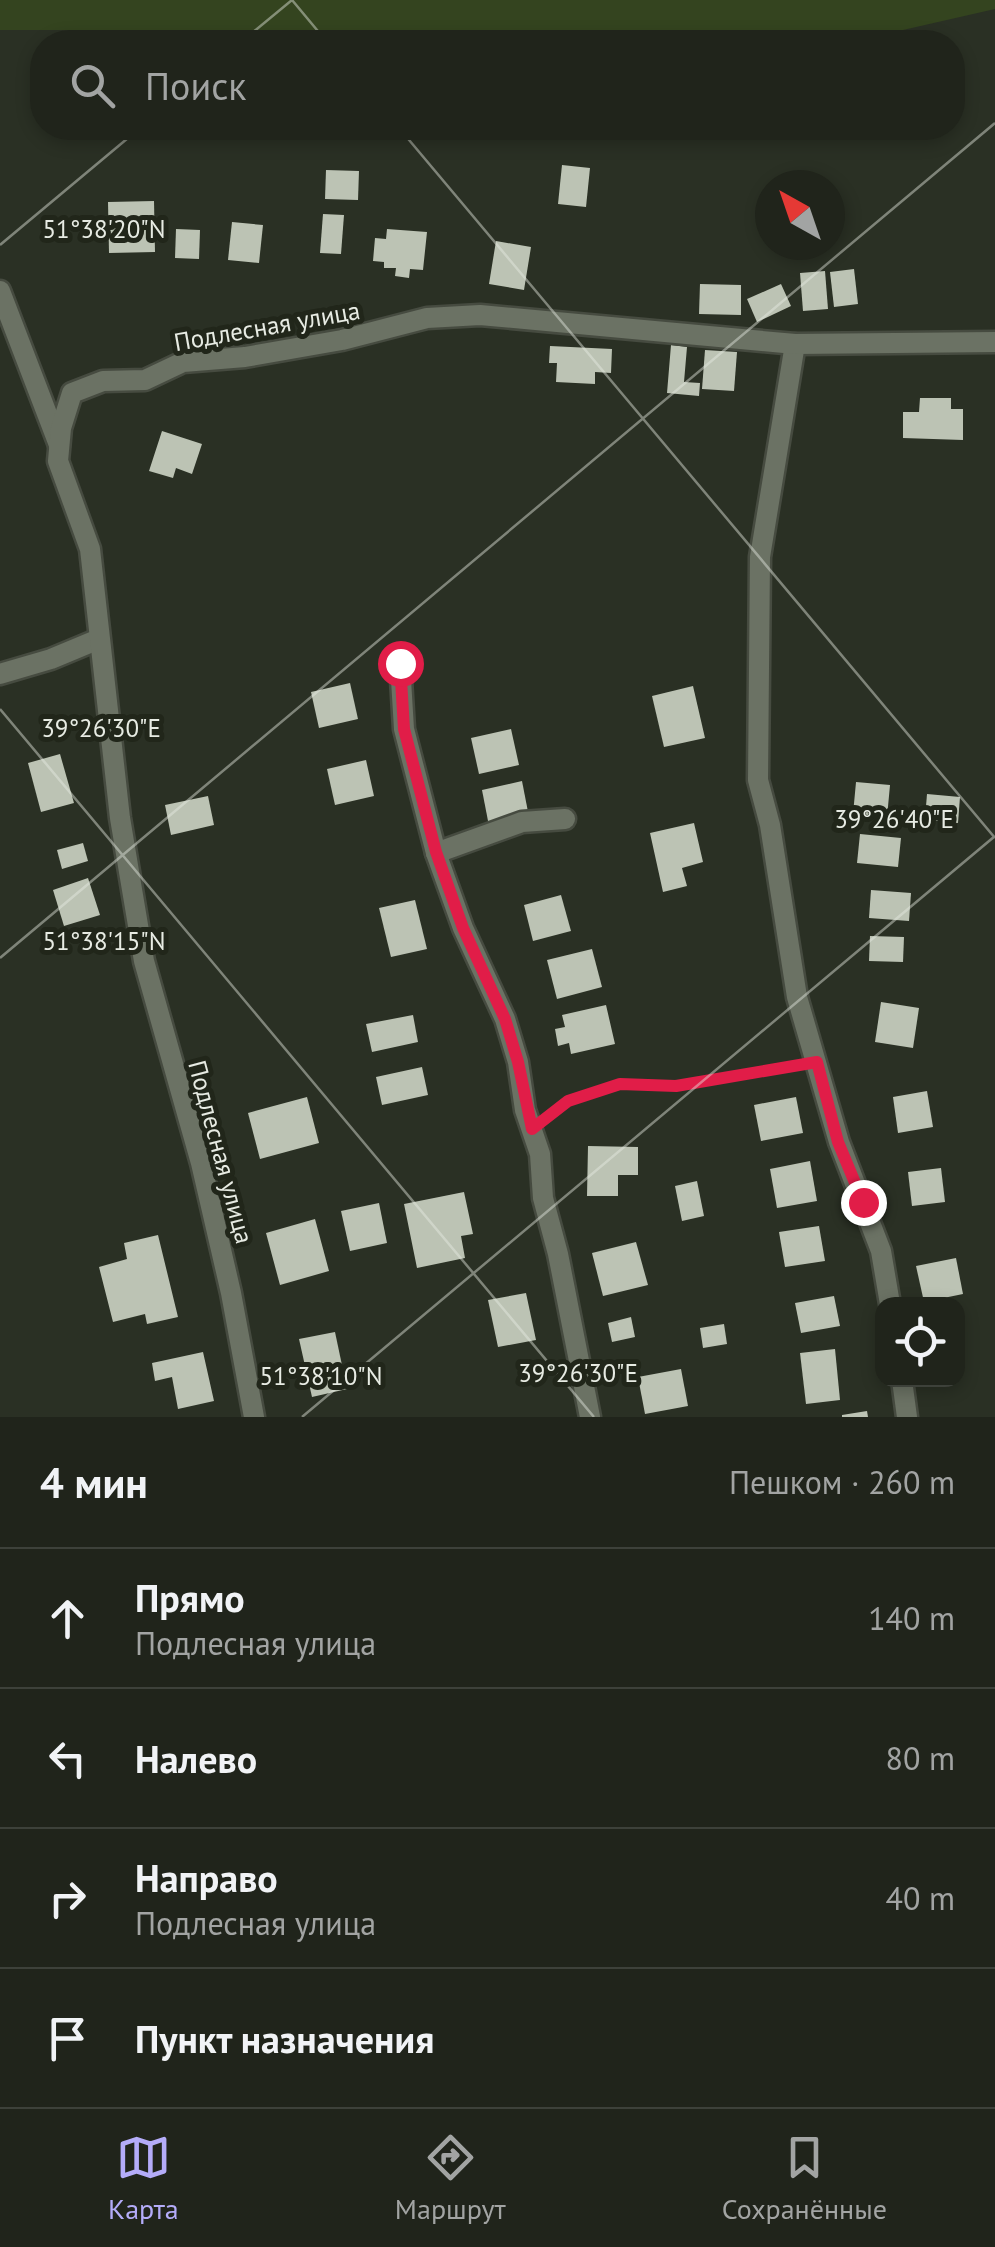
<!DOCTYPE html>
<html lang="ru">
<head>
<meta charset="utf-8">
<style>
  :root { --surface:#20241b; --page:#2d3028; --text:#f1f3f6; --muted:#a2a4a3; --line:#3d413a; --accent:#b4acf9 }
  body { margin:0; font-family:"PT Sans",sans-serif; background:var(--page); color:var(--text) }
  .controls { position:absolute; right:30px; bottom:30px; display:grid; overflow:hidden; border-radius:20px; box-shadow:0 5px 15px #0003 }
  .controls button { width:90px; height:90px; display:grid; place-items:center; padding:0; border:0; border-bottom:2px solid var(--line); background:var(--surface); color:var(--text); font:50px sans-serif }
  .compass { position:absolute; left:755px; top:170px; width:90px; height:90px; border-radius:50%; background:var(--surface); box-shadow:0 5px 15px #0003; rotate:320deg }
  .stop { position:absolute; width:30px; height:30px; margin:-22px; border:8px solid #e11d48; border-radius:50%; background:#fff }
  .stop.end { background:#e11d48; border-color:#fff; box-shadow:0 2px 10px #0008 }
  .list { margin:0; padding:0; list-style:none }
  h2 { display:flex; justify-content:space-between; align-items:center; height:130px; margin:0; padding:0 40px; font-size:42px }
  h2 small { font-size:32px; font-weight:400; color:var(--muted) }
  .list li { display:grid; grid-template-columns:65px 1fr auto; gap:30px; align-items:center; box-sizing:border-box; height:140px; padding:0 40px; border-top:2px solid var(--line) }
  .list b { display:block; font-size:38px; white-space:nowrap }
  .list p { margin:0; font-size:32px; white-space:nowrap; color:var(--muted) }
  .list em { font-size:32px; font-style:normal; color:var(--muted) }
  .icon { flex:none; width:55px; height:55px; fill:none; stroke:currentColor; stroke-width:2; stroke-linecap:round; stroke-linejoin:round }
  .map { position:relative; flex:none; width:995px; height:1417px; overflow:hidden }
  .search { position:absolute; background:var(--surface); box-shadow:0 5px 15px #0003; left:30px; right:30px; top:30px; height:110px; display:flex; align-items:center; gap:25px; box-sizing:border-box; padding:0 35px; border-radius:40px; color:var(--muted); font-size:38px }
  .sheet { height:690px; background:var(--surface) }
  nav { display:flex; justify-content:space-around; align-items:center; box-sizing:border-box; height:140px; border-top:2px solid var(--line); background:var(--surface); font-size:28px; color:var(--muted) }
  nav a { display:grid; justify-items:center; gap:5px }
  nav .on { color:var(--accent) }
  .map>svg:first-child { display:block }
  .green { fill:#34441f }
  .building { fill:#bcc3b4 }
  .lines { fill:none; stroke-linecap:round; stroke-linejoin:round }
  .street-casing { stroke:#464b40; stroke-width:25 }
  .path { stroke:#82877d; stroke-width:4; stroke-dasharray:5 5; stroke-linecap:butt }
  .street { stroke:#6b7264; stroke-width:20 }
  .route { stroke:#e11d48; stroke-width:12 }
  .ticks { fill:none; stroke:#e7ebe3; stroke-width:2.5; stroke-opacity:0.45 }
  .labels { text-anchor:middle; stroke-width:10; stroke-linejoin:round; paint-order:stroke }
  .street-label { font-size:25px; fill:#e7ebe3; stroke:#21261a }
  .ticks-label { font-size:25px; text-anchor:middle; fill:#e7ebe3; stroke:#21261a; stroke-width:10; stroke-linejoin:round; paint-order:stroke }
</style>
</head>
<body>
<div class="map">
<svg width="995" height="1417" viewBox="0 0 995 1417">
  <rect width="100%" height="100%" fill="#2a3024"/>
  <path class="green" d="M0,0H995V9L903,30H0Z"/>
  <g class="building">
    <path d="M562,165L590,168L586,207L558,204Z"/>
    <path d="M326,170L359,171L358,200L325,199Z"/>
    <path d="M154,201L155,252L109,253L108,202Z"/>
    <path d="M323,214L344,215L341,254L320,253Z"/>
    <path d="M232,222L263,225L259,263L228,260Z"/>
    <path d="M176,229L200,230L199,259L175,258Z"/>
    <path d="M387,229L427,232L423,270L410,269L409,278L395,276L396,268H384V262L373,261L375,238L386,239Z"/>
    <path d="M496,241L531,247L524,290L489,284Z"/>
    <path d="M854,269L858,304L834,307L830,272Z"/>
    <path d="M825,271L828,309L803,311L800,273Z"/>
    <path d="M700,284L741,285V315L699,314Z"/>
    <path d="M781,284L791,306L757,322L747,299Z"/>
    <path d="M671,345L687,347L684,382L700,383L699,396L667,393Z"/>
    <path d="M550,346L612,349L611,373L595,372V384L556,382L557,363H549Z"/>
    <path d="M705,350L737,352L734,391L702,389Z"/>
    <path d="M920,398H951V409H963V440L903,438V412H919Z"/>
    <path d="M162,431L202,444L192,474L176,468L173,478L149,471Z"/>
    <path d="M350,683L358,719L319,728L311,692Z"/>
    <path d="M693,686L705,738L664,747L652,696Z"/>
    <path d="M511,729L519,765L479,774L471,738Z"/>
    <path d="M60,754L74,803L41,812L28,763Z"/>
    <path d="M366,760L374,796L335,805L327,769Z"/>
    <path d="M522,781L529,817L489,826L482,790Z"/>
    <path d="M856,782L890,785L887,817L853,814Z"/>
    <path d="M927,794L960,797L958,823L925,819Z"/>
    <path d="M208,796L214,825L171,835L165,805Z"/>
    <path d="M694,823L703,862L682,868L687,886L663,892L650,833Z"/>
    <path d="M860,834L901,838L898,867L857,863Z"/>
    <path d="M83,843L88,861L62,869L57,850Z"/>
    <path d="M88,878L100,915L64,926L53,890Z"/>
    <path d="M871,890L911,893L909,921L869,918Z"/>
    <path d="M561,895L571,931L533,941L524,905Z"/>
    <path d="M415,900L427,949L391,957L379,908Z"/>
    <path d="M870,936L904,937L903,962L869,961Z"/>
    <path d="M592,949L602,987L557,999L547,960Z"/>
    <path d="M881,1002L919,1008L913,1048L875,1042Z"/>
    <path d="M606,1005L615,1044L571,1054L569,1043L558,1046L555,1029L565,1027L562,1015Z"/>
    <path d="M413,1015L418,1042L372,1052L366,1024Z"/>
    <path d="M422,1067L428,1095L382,1105L376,1077Z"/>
    <path d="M927,1091L933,1127L898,1133L893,1097Z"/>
    <path d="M307,1097L319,1143L260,1159L248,1113Z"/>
    <path d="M796,1097L803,1133L761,1141L754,1105Z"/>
    <path d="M588,1146L638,1147V1175H618V1196H587Z"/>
    <path d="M810,1161L817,1201L777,1208L770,1169Z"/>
    <path d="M941,1168L945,1202L912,1206L908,1172Z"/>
    <path d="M697,1181L704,1216L682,1221L675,1186Z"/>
    <path d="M464,1192L473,1234L461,1236L465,1258L417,1268L404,1204Z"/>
    <path d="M379,1203L387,1243L350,1251L341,1211Z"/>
    <path d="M315,1219L329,1271L280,1285L266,1233Z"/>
    <path d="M819,1226L825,1261L785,1267L779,1232Z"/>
    <path d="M158,1235L178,1317L147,1324L145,1314L113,1322L99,1267L127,1259L124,1243Z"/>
    <path d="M636,1242L648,1285L603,1296L592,1253Z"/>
    <path d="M956,1258L963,1294L924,1302L916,1266Z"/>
    <path d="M526,1293L536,1340L498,1347L488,1300Z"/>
    <path d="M834,1296L840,1326L801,1333L795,1303Z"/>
    <path d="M631,1317L635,1337L612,1342L608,1323Z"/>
    <path d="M724,1324L727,1344L703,1348L700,1328Z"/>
    <path d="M335,1332L347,1389L312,1397L299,1339Z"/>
    <path d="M835,1349L840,1400L806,1404L800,1353Z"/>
    <path d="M203,1352L214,1401L178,1409L172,1377L155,1381L152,1363Z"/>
    <path d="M681,1369L688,1406L645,1414L638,1377Z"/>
    <path d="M867,1411L868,1417H842V1415Z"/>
  </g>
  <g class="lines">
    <defs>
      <g id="street">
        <path d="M0,291L59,445"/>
        <path d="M795,344L760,557L758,780L770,825L797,997L839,1142L881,1251L890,1304"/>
        <path d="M400,663L404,729L436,853L463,928L505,1019L518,1062L525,1110L540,1154L543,1198L558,1254L590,1417"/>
        <path d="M0,674L51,659L99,639"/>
        <path d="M436,853L522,822L565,819"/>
        <path d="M902,1380L907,1417"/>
        <path d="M254,1417L231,1293L201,1163L144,961L120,818L90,549L58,461L61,428L72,393L103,381L145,380L183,362L245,357L342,340L427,318L480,315L795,344L995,342"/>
      </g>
    </defs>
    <use href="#street" class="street-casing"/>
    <path class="path" d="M551,1114L568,1101L620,1084L676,1086L793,1066"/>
    <use href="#street" class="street"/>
  </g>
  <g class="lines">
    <path class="route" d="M400,663L404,729L436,852L463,928L505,1019L518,1062L532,1129L568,1101L620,1084L676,1086L817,1062L838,1142L863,1202"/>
  </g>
  <path class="ticks" d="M292,0L327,42M241,42L292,0M399,128L995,838M0,245L140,128M0,709L594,1417M0,958L995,123M302,1417L995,836"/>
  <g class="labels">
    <g class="street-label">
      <text transform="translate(267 326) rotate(-10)" y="9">Подлесная улица</text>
      <text transform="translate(221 1152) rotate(75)" y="9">Подлесная улица</text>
    </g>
  </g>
  <g class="ticks-label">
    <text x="104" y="238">51°38'20"N</text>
    <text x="101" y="737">39°26'30"E</text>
    <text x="894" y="828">39°26'40"E</text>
    <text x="104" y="950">51°38'15"N</text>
    <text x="578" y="1382">39°26'30"E</text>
    <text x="321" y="1385">51°38'10"N</text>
  </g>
</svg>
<div class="controls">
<button><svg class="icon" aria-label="locate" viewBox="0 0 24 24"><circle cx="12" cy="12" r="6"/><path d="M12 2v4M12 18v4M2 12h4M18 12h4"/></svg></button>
</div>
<svg class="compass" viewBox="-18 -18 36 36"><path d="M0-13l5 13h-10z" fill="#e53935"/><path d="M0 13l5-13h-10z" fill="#a2a4a3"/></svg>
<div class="stop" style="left:400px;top:663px"></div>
<div class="stop end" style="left:863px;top:1202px"></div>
<div class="search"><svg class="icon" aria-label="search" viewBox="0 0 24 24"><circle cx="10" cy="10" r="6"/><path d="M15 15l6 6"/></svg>Поиск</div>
</div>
<section class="sheet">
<h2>4 мин<small>Пешком · 260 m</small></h2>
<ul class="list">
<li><svg class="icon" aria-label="ahead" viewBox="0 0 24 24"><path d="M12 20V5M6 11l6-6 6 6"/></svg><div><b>Прямо</b><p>Подлесная улица</p></div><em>140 m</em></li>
<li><svg class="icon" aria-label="left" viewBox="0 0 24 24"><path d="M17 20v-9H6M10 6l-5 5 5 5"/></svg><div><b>Налево</b></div><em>80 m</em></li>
<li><svg class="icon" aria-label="right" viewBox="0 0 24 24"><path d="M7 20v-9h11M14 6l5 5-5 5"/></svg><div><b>Направо</b><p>Подлесная улица</p></div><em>40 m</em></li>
<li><svg class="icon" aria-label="arrive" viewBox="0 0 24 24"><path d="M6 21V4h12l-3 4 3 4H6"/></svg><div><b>Пункт назначения</b></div></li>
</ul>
</section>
<nav>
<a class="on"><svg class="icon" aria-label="map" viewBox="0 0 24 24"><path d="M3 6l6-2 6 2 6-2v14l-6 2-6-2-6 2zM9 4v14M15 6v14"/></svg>Карта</a>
<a><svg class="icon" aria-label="directions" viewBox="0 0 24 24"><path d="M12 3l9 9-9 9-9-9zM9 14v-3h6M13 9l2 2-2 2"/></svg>Маршрут</a>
<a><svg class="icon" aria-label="saved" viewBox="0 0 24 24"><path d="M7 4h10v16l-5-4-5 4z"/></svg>Сохранённые</a>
</nav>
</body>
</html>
